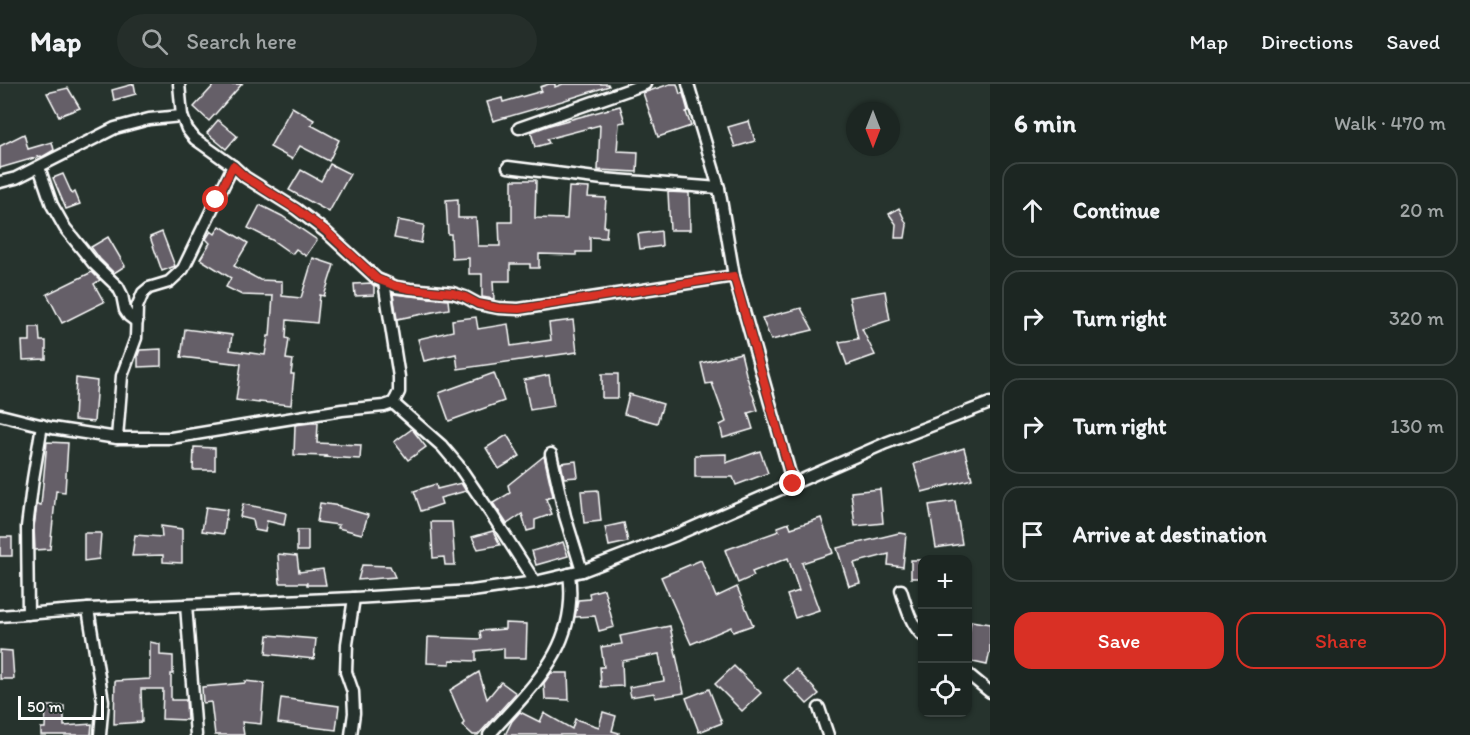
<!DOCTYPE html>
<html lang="en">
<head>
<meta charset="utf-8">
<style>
  :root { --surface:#1c2622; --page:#252e2a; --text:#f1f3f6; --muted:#a0a5a5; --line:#3a4340; --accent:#d93025 }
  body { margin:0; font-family:Itim,sans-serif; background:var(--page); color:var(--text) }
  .controls { position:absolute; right:18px; bottom:18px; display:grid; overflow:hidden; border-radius:12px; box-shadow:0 2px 4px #0004 }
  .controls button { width:54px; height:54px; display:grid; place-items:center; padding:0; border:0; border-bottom:2px solid var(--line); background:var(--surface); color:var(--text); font:30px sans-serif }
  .compass { position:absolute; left:846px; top:18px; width:54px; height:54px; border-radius:50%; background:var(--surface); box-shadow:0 2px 4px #0004; rotate:180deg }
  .scale { position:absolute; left:18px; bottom:15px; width:86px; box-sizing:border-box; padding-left:6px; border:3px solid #fff; border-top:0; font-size:16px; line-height:21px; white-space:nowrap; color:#fff; -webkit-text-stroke:4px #26332d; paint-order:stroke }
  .stop { position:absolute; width:18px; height:18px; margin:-14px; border:4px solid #d93025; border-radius:50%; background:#fff }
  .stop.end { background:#d93025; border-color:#fff; box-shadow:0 2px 6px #0008 }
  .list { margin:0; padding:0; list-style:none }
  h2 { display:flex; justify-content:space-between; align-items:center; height:78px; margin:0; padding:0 24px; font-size:26px }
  h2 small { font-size:20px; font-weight:400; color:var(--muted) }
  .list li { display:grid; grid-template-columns:39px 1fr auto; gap:18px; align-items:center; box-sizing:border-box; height:96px; margin:0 12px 12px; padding:0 12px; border:2px solid var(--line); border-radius:18px }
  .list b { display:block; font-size:22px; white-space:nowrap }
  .list em { font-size:20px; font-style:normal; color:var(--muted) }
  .actions { display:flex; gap:12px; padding:18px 24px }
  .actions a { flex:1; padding:14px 0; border:2px solid var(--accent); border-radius:18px; text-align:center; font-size:21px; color:var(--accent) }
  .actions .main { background:var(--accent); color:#fff }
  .icon { flex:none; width:33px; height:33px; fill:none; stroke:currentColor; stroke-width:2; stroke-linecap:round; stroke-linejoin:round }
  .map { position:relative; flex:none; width:990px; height:651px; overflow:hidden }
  header { display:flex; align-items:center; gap:36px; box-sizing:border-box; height:84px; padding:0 30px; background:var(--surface); border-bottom:2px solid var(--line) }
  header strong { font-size:28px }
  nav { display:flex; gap:33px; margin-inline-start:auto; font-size:21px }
  .search { width:420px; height:54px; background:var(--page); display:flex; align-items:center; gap:15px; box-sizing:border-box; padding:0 21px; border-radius:33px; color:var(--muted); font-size:22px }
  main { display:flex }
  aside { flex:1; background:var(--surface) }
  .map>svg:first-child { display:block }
  .building { fill:#655f68; stroke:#fff; stroke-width:1.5 }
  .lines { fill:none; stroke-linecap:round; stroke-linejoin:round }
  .minor-casing { stroke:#fff; stroke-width:15 }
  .minor { stroke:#26332d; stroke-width:10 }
  .route { stroke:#d93025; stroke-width:8 }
</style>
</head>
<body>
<header>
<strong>Map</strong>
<div class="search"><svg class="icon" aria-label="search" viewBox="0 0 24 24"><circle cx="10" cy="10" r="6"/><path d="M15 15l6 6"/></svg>Search here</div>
<nav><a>Map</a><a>Directions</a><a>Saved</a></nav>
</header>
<main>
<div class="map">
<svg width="990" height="651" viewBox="0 0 990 651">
  <rect width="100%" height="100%" fill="#26332d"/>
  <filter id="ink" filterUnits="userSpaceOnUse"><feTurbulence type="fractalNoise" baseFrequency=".0167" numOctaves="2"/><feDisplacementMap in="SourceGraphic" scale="12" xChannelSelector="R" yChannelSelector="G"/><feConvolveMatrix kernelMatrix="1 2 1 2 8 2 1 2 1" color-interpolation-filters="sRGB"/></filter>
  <g filter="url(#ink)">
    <g class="building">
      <path d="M134,0L136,10L114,16L112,6Z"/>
      <path d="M215,0H242L209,37L194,23Z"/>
      <path d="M549,0H555V3L563,0H608L609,2L562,17L493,37L487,18L502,14L503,18L542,7L540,3Z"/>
      <path d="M670,0H677L680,10L683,9L688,27L686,28L691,42L658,53L643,9Z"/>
      <path d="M68,4L80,24L59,32L47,9Z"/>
      <path d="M620,22L625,38L619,39L617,67L638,68L637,88L598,86L600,41L547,55L549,59L535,63L531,48L550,41Z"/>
      <path d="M292,23L314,36L311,41L339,56L329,77L300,62L292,75L270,63Z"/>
      <path d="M218,36L237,52L226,65L207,49Z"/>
      <path d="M749,37L755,57L735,63L728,43Z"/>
      <path d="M24,50L28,65L52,58L54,66L42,73L41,72L0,84V62Z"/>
      <path d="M330,80L350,90L329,128L289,106L301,86L321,97Z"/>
      <path d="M63,90L72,110L75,108L80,120L66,125L53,94Z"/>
      <path d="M512,96H536L535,134L567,135L569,103L589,104L588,113L606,114L604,143H607L606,154L590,153V168H576V171L539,170V184H530V180H510V197H493L494,215L482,213V190H469V174L452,175L451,150H448L446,116L458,115V134H476L478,162H500L499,138H512Z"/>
      <path d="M668,108L689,109L690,146H670Z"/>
      <path d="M260,121L282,132L317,156L306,172L296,165L292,170L272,156L248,144Z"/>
      <path d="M899,124L907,141L905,154H895L896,140L889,130Z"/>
      <path d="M398,136L424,141L421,159L394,154Z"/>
      <path d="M220,142L248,159L234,182L260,196L282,197V212L301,214L313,174L334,181L324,212L320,211L317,239L287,236L286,254L289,255L286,275L293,276L291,290H294L291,321L259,318V319L236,316L241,280L181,273L185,245L232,251L230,266L265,271L268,252H270L273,212L242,211L226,203L231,194L200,175L210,159L206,155L211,147L215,150Z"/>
      <path d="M661,147L662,162L640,165L638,150Z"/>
      <path d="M162,148L175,182L162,187L150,153Z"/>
      <path d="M108,153L125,182L114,189L100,175L91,163Z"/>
      <path d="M92,188L100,196L94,200L104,218L62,239L47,210Z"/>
      <path d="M371,199L374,202V211L355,212L354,200Z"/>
      <path d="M885,207L890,236L862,245L875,271L847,281L839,258L858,255L849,213Z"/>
      <path d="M393,210L448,216L449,225L397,235Z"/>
      <path d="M801,224L813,246L771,256L762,234Z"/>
      <path d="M476,233L478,245L508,240L511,262L551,256L549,239L573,236L577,268L458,285L456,270L424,277L418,255L453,247L452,236Z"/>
      <path d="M30,243H39L40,257H46V275L23,276L22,257H30Z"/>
      <path d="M161,265V282L138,283V271L140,266Z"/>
      <path d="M741,269L746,290L758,326L748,329L753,345L723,354L720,341L726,338L712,299L706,300L701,279Z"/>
      <path d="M494,289L504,317L449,337L439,309Z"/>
      <rect x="602" y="290" width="16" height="24"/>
      <path d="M549,291L554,322L530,326L524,296Z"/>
      <path d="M76,294L97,297L94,338L74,336Z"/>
      <path d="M629,310L663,320L657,339L624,330Z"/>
      <path d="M311,339H318L317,359L361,361L360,375L325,373L326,372L294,371L295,341Z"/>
      <path d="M412,345L426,363L408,376L394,358Z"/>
      <path d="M507,351L520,372L499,385L486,364Z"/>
      <path d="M47,358L68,359L65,408L56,407L50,465L35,466L34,443L37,420L41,421Z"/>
      <path d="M194,363L215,364V386H193Z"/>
      <path d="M964,364L972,395L922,408L914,380Z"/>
      <path d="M760,367L768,389L736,401L733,393H695V371L726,370V379Z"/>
      <path d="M544,372L553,412L546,415L552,430L535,436V445L527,447L522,430L507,440L493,419L510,409L508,401Z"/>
      <path d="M576,377L578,393L564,394L561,379Z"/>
      <path d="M461,399L466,407L440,414L442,420L421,427L414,407L436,400L437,405Z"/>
      <path d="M880,405L883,439L855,442L851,408Z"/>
      <path d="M598,406L601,437L584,439L581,407Z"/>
      <path d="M955,417L962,460L936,464L929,421Z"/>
      <path d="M320,419L340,422V423L368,431L362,450L338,444L339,441L317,438Z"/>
      <path d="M243,420L286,429L284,441L267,437L265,448L255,446L253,436L240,433Z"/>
      <path d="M206,423L227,426L224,450L202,447Z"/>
      <path d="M821,434L833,469L802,479L819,526L795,534L787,511L799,507L788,474L752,488L754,492L738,499L725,466L779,447L778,443L789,439L791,444Z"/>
      <path d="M431,438H452L455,481H445L444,473L433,474Z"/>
      <path d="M624,439L628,458L609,462L605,443Z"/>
      <path d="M161,442L182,445V479L163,478V471L132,472L135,451L162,453Z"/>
      <rect x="297" y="446" width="11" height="21"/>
      <path d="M493,447L500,461L478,465L472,453Z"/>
      <path d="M84,449H101L99,475L84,477Z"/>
      <path d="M899,449L906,450L903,483L888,481L889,470L854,479L860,499L849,502L837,464Z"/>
      <rect x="0" y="453" width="12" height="19"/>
      <path d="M563,458L568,472L536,481L532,467L546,463V464Z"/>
      <path d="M278,470L297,472L299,488L323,485L326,501H307V499H280Z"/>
      <path d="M701,476L716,513L737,503L753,541L733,548L731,543L691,560L661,493Z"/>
      <rect x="911" y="476" width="11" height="18"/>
      <path d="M362,481L390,482L395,493L358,496Z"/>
      <path d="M604,505L614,543L599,547L595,532L575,533L578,516L590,515L589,509Z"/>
      <path d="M971,537L990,540V567L987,581L968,577V556Z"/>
      <path d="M505,539L527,540L526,574H504V564L476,567V577L450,576V580L427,579L428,553L481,555L480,547L505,545Z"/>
      <path d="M670,542L684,609L655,614L654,609L631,613L629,603L664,597L659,570L622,577L623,602L601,603L600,583H604L601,563L622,560L620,552Z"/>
      <path d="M268,551L316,555L314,575L266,570Z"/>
      <path d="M150,558L160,560V571L173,572V590H171V616H186L187,636L162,635L163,605H141L142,638L114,640L115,597L150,595Z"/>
      <path d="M0,566L12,567L14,595H0Z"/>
      <path d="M734,582L761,609L742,627L715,600Z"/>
      <path d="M796,585L819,610L807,620L784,596Z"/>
      <path d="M479,588L487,615L501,598L516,609L478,651H473L462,641L464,639L450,606Z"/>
      <path d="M551,589H568L569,616L545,615L544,599Z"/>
      <path d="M245,597L264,599L261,640L242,638L244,651H215L211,618L203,619L202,603L245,599Z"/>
      <path d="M709,605L722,639L699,648L686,614Z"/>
      <path d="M281,614L339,622L336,646L278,639Z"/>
      <path d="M46,622H64V642L92,640L91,651H41V644H45Z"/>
      <path d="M520,628L540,638L544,629L572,645L575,635L599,643L603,628L616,632L612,647L619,649L618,651H505L512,637Z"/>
    </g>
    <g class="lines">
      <defs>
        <g id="minor">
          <path d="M179,0L182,32L187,45L195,55L233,82L245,93L296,125L326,148L377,195L396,203L410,205L453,209L465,213L478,220L498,224L519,225L734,192"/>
          <path d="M688,0L719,104L734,192L793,400"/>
          <path d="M519,44L645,0"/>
          <path d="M39,83L52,121L65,144L94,180L118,203L122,211L125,226L129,232L137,238"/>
          <path d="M508,83L603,95L719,104"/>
          <path d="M0,98L16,94L115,44L149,35L182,32"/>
          <path d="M393,319L442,362L458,381L492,431L535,498"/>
          <path d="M0,331L52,344L117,354H171L342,326L384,322L393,319L396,314L399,308V293L384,198"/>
          <path d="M117,354L122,292L136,254L137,223L143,209L149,204L169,198L183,185L233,82"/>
          <path d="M551,370L565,432L582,487"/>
          <path d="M901,506C906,522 910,539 922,551"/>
          <path d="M186,521L196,651"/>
          <path d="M88,525L103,617L100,651"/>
          <path d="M28,530L27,443L33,395L42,341"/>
          <path d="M0,532L88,525L354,514L472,507L535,498L582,487L676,451L886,359L990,319"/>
          <path d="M968,590L990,608"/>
          <path d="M819,624L828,651"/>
          <path d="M351,651L354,629L353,608L346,588L347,560L354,514"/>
          <path d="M489,651C533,601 579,563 569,490"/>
        </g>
      </defs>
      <use href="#minor" class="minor-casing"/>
      <use href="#minor" class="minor"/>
    </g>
  </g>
  <g class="lines" filter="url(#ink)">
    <path class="route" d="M216,116L233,82L245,93L296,125L326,147L377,195L396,202L410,205L453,209L465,213L478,220L498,224L519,225L734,192L793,400"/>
  </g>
</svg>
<div class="controls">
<button>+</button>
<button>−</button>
<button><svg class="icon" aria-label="locate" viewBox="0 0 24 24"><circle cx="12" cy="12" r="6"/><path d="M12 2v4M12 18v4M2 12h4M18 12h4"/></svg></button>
</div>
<svg class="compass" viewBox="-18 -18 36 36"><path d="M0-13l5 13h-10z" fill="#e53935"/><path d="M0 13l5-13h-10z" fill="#a0a5a5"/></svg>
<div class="scale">50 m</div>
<div class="stop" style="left:216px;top:116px"></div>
<div class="stop end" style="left:793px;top:400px"></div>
</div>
<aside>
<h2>6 min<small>Walk · 470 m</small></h2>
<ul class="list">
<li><svg class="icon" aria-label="ahead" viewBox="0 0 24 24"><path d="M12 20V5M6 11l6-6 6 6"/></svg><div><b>Continue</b></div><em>20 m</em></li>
<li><svg class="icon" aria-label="right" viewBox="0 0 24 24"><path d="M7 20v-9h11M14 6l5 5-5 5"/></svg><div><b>Turn right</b></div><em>320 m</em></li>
<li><svg class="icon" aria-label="right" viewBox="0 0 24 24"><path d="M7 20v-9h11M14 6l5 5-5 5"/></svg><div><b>Turn right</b></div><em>130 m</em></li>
<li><svg class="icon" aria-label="arrive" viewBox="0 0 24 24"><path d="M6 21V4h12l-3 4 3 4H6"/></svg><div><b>Arrive at destination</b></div></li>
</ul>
<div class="actions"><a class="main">Save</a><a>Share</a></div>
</aside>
</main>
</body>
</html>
